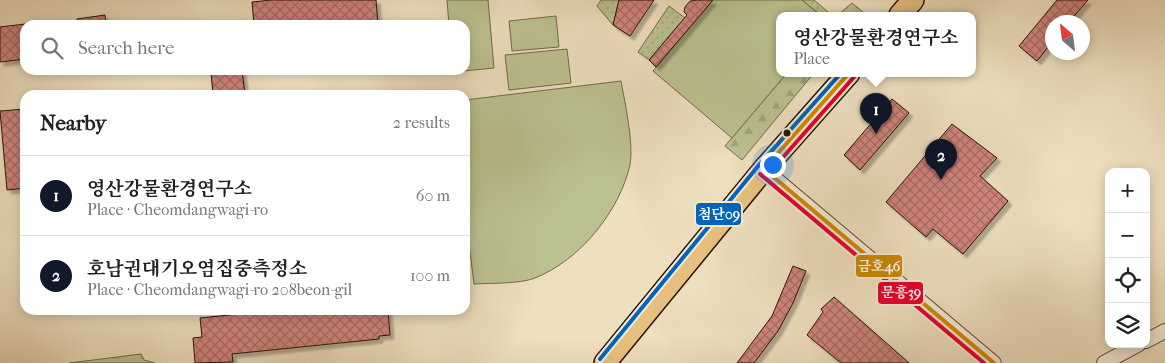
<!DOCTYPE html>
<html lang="en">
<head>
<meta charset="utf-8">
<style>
  :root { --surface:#fff; --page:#f6f6f6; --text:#222; --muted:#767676; --line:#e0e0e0; --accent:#111827 }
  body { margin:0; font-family:"IM FELL French Canon","Noto Serif KR",serif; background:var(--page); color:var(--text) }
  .controls { position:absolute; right:15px; bottom:15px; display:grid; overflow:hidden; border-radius:10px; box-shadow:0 2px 12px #0003 }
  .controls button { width:45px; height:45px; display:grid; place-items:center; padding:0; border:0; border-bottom:1px solid var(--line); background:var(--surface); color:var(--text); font:25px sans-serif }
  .compass { position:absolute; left:1045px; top:15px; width:45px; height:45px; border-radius:50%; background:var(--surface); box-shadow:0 2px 12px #0003; rotate:332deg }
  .you { position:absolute; left:772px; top:164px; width:18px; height:18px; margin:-12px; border:4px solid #fff; border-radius:50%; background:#1a73e8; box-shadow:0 0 0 8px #1a73e833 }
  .badge { display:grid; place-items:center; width:32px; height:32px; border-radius:50%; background:var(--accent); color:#fff; font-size:16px; font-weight:700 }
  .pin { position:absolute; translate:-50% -41px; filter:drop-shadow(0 1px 2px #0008) }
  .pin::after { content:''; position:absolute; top:26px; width:18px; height:15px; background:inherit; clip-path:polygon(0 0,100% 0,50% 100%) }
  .popup { position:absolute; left:776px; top:12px; width:200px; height:65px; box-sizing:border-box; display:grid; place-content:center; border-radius:10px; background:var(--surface); filter:drop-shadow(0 1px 4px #0005); font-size:16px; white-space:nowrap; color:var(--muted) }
  .popup b { font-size:19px; color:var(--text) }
  .popup::after { content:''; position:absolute; left:50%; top:100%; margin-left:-10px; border:10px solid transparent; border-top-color:var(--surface) }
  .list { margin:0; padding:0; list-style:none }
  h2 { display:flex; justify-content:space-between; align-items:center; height:65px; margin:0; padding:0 20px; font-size:21px }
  h2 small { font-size:16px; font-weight:400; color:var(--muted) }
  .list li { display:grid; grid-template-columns:32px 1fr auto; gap:15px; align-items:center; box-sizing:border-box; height:80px; padding:0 20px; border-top:1px solid var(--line) }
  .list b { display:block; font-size:19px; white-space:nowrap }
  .list p { margin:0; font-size:16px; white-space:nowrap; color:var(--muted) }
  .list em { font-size:16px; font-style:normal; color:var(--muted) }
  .icon { flex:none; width:28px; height:28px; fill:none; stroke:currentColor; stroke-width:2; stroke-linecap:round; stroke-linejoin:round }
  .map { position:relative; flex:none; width:1165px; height:363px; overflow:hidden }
  .search { position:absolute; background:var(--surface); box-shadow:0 2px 12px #0003; left:20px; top:20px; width:450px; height:55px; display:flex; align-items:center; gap:12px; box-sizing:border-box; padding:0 18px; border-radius:15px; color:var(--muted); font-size:19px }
  .panel { position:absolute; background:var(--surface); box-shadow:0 2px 12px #0003; left:20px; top:90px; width:450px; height:225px; border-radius:15px }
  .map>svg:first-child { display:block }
  .grass { fill:url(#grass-dots); stroke:#716a4a }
  .forest { fill:url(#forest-firs); stroke:#716a4a }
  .pitch { fill:#bcc190; stroke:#716a4a }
  .building { fill:url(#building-cross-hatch); stroke:#261204; filter:url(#shadow) }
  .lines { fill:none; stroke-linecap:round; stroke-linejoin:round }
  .street-casing { stroke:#584533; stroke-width:16 }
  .primary-casing { stroke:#261204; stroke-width:24 }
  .street { stroke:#f4ead5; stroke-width:14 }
  .primary { stroke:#e7c080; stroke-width:21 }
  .bus-1-casing { stroke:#f4ead5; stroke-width:8 }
  .bus-2-casing { stroke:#f4ead5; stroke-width:8 }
  .bus-3-casing { stroke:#f4ead5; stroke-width:8 }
  .bus-1 { stroke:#cd8801; stroke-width:4 }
  .bus-2 { stroke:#e4002b; stroke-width:4 }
  .bus-3 { stroke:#0065bd; stroke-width:4 }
  .bus-dot { fill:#261204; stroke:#f4ead5; stroke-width:2 }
  .line-badge { stroke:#f4ead5; stroke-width:2 }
  .badge-label { font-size:14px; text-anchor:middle; font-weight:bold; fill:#fff }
</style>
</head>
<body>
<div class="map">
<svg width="1165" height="363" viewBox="0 0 1165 363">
  <defs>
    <pattern id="grass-dots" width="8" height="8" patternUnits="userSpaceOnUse" patternTransform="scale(1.25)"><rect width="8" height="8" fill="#bcc190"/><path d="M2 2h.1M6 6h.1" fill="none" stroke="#a1a57b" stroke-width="1.8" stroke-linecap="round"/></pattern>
    <pattern id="forest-firs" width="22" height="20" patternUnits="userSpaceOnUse" patternTransform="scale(1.25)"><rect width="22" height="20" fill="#bcc190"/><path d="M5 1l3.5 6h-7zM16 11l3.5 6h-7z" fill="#a1a57b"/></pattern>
    <pattern id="building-cross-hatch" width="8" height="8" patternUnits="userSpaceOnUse" patternTransform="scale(1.25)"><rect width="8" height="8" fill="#d0847e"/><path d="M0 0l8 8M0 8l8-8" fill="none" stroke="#a96b65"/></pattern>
    <filter id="shadow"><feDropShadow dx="4" dy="4" stdDeviation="1" flood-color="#0004"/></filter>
  </defs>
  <rect width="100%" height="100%" fill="#eedfbf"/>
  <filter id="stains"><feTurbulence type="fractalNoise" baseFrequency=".004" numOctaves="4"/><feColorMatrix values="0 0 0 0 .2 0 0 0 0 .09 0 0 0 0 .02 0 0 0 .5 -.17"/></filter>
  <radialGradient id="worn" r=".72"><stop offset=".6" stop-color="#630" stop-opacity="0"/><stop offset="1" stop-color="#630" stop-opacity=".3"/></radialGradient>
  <g class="grass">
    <path d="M601,0H619L613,25L597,6Z"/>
    <path d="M802,0H814L828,12L826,15H820Z"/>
    <path d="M669,6L685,18L649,60L638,52Z"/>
  </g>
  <g class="forest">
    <path d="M852,3L863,12L861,15H838Z"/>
    <path d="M787,73H814L742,160L725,146Z"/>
    <path d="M141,354L144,360L155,363H69Z"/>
  </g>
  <g class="pitch">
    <path d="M447,0H488L494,68L454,72V70H465V25H449Z"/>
    <path d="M713,0H802L820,15H780V73H787L732,138L653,71Z"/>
    <path d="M556,16L559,47L512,51L509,21Z"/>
    <path d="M567,49L571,83L509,90L505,55Z"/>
    <path d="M621,81C625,103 634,144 630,165C619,212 580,260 535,278C520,284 491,283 474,284L465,212V100Z"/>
  </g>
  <g class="building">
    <path d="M271,0H376L378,25H254L252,2Z"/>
    <path d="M619,0H654L630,36L613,25Z"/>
    <path d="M698,0H713L656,67L649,60L687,15L684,12L685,7L690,1Z"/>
    <path d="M1057,0H1088L1069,22H1052V42L1037,61L1019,46Z"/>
    <path d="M105,15L106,25H77V19Z"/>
    <path d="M25,24V59L0,62V27Z"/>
    <path d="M227,70H242L245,95H213L211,72Z"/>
    <path d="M892,99L909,113L860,170L844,155Z"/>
    <path d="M25,109V188L7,190L0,111Z"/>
    <path d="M952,124L997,158L980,176L1008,201L963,254L933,229L926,237L886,202Z"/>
    <path d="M793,266L806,271L793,303L778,331L754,363H737L772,316Z"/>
    <path d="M834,297L909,363H841L807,335L823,312L821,309Z"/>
    <path d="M278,310H388L390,335L379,336V339L232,354L233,362L195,363L193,338L202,337L200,318Z"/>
  </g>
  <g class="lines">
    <defs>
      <g id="street">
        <path d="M764,169L994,363"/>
        <path d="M1146,341L1165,331"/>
        <path d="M1104,363L1139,344"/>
      </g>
      <g id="primary">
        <path d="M900,15L913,0"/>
        <path d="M605,363L764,169L849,73"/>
      </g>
    </defs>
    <use href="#street" class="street-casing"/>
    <use href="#primary" class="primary-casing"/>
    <use href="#street" class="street"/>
    <use href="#primary" class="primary"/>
    <defs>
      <g id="bus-1">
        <path d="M764,169L994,363"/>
        <path d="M764,169L849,73"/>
      </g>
      <g id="bus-2">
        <path d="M769,173L854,77"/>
        <path d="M760,174L984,363"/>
      </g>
      <path id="bus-3" d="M600,359L759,165L841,73"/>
    </defs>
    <use href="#bus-1" class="bus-1-casing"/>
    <use href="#bus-2" class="bus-2-casing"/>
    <use href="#bus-3" class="bus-3-casing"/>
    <use href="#bus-1" class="bus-1"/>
    <use href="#bus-2" class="bus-2"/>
    <use href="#bus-3" class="bus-3"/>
  </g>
  <circle class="bus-dot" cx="787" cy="133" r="4.5"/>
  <g class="line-badge">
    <rect x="695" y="202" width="47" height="24" rx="5" fill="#0065bd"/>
    <rect x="855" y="254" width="48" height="24" rx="5" fill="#cd8801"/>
    <rect x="877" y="281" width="47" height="24" rx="5" fill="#e4002b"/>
  </g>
  <g class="badge-label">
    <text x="719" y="219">첨단09</text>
    <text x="879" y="271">금호46</text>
    <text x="901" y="297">문흥39</text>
  </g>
  <rect width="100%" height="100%" filter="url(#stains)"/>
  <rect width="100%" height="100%" fill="url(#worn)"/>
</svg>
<div class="controls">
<button>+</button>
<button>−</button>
<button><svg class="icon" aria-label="locate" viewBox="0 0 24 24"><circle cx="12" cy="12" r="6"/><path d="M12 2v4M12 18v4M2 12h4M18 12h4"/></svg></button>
<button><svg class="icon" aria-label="layers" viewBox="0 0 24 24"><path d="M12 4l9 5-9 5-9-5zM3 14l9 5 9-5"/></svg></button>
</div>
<svg class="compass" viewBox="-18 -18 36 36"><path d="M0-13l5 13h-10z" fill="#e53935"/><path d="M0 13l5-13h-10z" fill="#767676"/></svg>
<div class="you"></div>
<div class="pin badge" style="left:876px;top:134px">1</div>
<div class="popup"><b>영산강물환경연구소</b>Place</div>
<div class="pin badge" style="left:941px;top:180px">2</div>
<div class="search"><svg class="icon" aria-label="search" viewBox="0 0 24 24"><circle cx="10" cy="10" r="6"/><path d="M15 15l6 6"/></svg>Search here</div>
<section class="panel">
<h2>Nearby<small>2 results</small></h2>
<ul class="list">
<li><span class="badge">1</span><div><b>영산강물환경연구소</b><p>Place · Cheomdangwagi-ro</p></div><em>60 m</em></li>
<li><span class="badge">2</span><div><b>호남권대기오염집중측정소</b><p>Place · Cheomdangwagi-ro 208beon-gil</p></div><em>100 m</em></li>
</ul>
</section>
</div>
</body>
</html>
